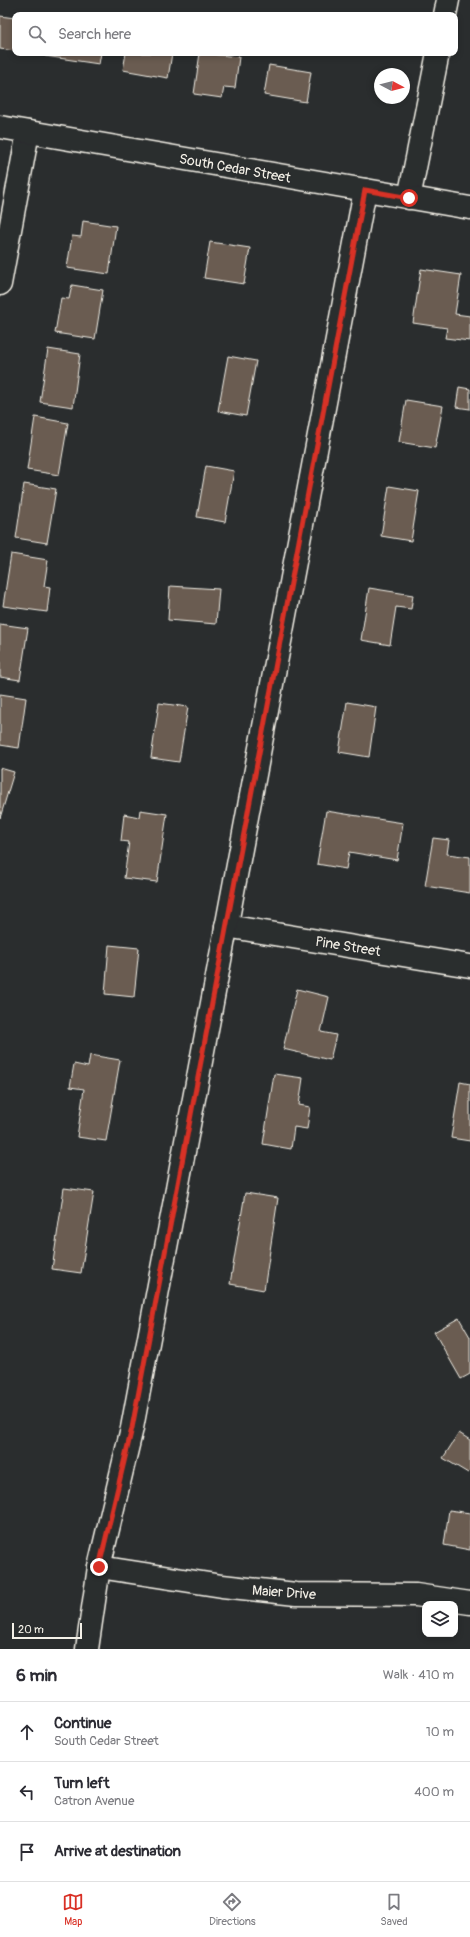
<!DOCTYPE html>
<html lang="en">
<head>
<meta charset="utf-8">
<style>
  :root { --surface:#fff; --page:#f7f7f7; --text:#2b2b33; --muted:#7c7c81; --line:#e1e1e2; --accent:#d93025 }
  body { margin:0; font-family:Pangolin,sans-serif; background:var(--page); color:var(--text) }
  .controls { position:absolute; right:12px; bottom:12px; display:grid; overflow:hidden; border-radius:8px; box-shadow:0 2px 6px #0003 }
  .controls button { width:36px; height:36px; display:grid; place-items:center; padding:0; border:0; border-bottom:1px solid var(--line); background:var(--surface); color:var(--text); font:20px sans-serif }
  .compass { position:absolute; left:374px; top:68px; width:36px; height:36px; border-radius:50%; background:var(--surface); box-shadow:0 2px 6px #0003; rotate:97deg }
  .scale { position:absolute; left:12px; bottom:10px; width:70px; box-sizing:border-box; padding-left:4px; border:2px solid #f4f1e8; border-top:0; font-size:11px; line-height:14px; white-space:nowrap; color:#f4f1e8; -webkit-text-stroke:3px #2a2d2e; paint-order:stroke }
  .stop { position:absolute; width:12px; height:12px; margin:-9px; border:3px solid #d93025; border-radius:50%; background:#fff }
  .stop.end { background:#d93025; border-color:#fff; box-shadow:0 1px 4px #0008 }
  .list { margin:0; padding:0; list-style:none }
  h2 { display:flex; justify-content:space-between; align-items:center; height:52px; margin:0; padding:0 16px; font-size:17px }
  h2 small { font-size:13px; font-weight:400; color:var(--muted) }
  .list li { display:grid; grid-template-columns:26px 1fr auto; gap:12px; align-items:center; box-sizing:border-box; height:60px; padding:0 16px; border-top:1px solid var(--line) }
  .list b { display:block; font-size:15px; white-space:nowrap }
  .list p { margin:0; font-size:13px; white-space:nowrap; color:var(--muted) }
  .list em { font-size:13px; font-style:normal; color:var(--muted) }
  .icon { flex:none; width:22px; height:22px; fill:none; stroke:currentColor; stroke-width:2; stroke-linecap:round; stroke-linejoin:round }
  .map { position:relative; flex:none; width:470px; height:1649px; overflow:hidden }
  .search { position:absolute; background:var(--surface); box-shadow:0 2px 6px #0003; left:12px; right:12px; top:12px; height:44px; display:flex; align-items:center; gap:10px; box-sizing:border-box; padding:0 14px; border-radius:8px; color:var(--muted); font-size:15px }
  .sheet { height:232px; background:var(--surface) }
  nav { display:flex; justify-content:space-around; align-items:center; box-sizing:border-box; height:56px; border-top:1px solid var(--line); background:var(--surface); font-size:11px; color:var(--muted) }
  nav a { display:grid; justify-items:center; gap:2px }
  nav .on { color:var(--accent) }
  .map>svg:first-child { display:block }
  .building { fill:#6a5c51; stroke:#f4f1e8 }
  .lines { fill:none; stroke-linecap:round; stroke-linejoin:round }
  .minor-casing { stroke:#f4f1e8; stroke-width:25 }
  .secondary-casing { stroke:#f4f1e8; stroke-width:25 }
  .minor { stroke:#2a2d2e; stroke-width:22 }
  .secondary { stroke:#2a2d2e; stroke-width:22 }
  .route { stroke:#d93025; stroke-width:5 }
  .labels { text-anchor:middle; stroke-width:3; stroke-linejoin:round; paint-order:stroke }
  .street-label { font-size:14px; fill:#f4f1e8; stroke:#2a2d2e }
</style>
</head>
<body>
<div class="map">
<svg width="470" height="1649" viewBox="0 0 470 1649">
  <rect width="100%" height="100%" fill="#2a2d2e"/>
  <filter id="ink" filterUnits="userSpaceOnUse"><feTurbulence type="fractalNoise" baseFrequency=".025" numOctaves="2"/><feDisplacementMap in="SourceGraphic" scale="8" xChannelSelector="R" yChannelSelector="G"/><feConvolveMatrix kernelMatrix="1 2 1 2 8 2 1 2 1" color-interpolation-filters="sRGB"/></filter>
  <g filter="url(#ink)">
    <g class="building">
      <path d="M0,16L15,18V51L0,49Z"/>
      <path d="M46,53H101L99,64L45,56Z"/>
      <path d="M126,53H172L168,78L123,70Z"/>
      <path d="M200,53L239,57L235,88L224,87L222,98L194,94Z"/>
      <path d="M269,65L311,72L306,102L264,95Z"/>
      <path d="M83,221L116,226L109,274L67,268L72,236L81,237Z"/>
      <path d="M210,242L250,248L244,284L204,278Z"/>
      <path d="M421,269L461,275L455,314L470,316V341L445,338L447,328L413,323Z"/>
      <path d="M72,285L103,290L95,339L55,333L61,298L69,299Z"/>
      <path d="M48,349L80,354L73,407L40,402Z"/>
      <path d="M228,356L256,361L246,416L218,411Z"/>
      <path d="M459,387L470,389V409L456,407Z"/>
      <path d="M406,400L443,406L435,448L399,442Z"/>
      <path d="M35,417L68,423L59,475L27,470Z"/>
      <path d="M206,466L234,471L225,522L197,517Z"/>
      <path d="M24,484L56,489L47,543L16,538Z"/>
      <path d="M389,486L419,491L411,541L381,536Z"/>
      <path d="M11,554L48,560L44,586L50,587L47,612L3,606Z"/>
      <path d="M170,586L219,589L216,624L168,620Z"/>
      <path d="M369,588L413,595L411,609L396,607L390,645L361,640Z"/>
      <path d="M0,624L28,628L20,680L0,677Z"/>
      <path d="M0,694L26,698L19,748L0,745Z"/>
      <path d="M347,702L376,707L369,757L339,752Z"/>
      <path d="M159,703L188,707L179,762L151,758Z"/>
      <path d="M0,768L14,772L0,818Z"/>
      <path d="M140,810L167,814L157,882L124,878L129,842L121,841L124,814L139,817Z"/>
      <path d="M326,811L403,823L397,860L349,852L346,869L317,864Z"/>
      <path d="M433,838L449,840L447,854L470,857V893L425,886Z"/>
      <path d="M109,945L139,948L134,997L105,994Z"/>
      <path d="M297,989L329,997L321,1032L336,1035L330,1060L283,1049Z"/>
      <path d="M90,1055L120,1060L106,1141L77,1137L84,1089L70,1087L74,1064L88,1067Z"/>
      <path d="M274,1074L303,1078L299,1105L310,1107L307,1129L294,1127L291,1149L263,1144Z"/>
      <path d="M460,1082L470,1084V1141L451,1138Z"/>
      <path d="M64,1188L94,1192L81,1273L52,1269Z"/>
      <path d="M245,1193L278,1198L264,1290L230,1284Z"/>
      <path d="M459,1318L470,1337V1374L461,1379L434,1332Z"/>
      <path d="M459,1433L470,1440V1471L468,1473L443,1458Z"/>
      <path d="M449,1510L470,1513V1550L444,1545Z"/>
    </g>
    <g class="lines">
      <defs>
        <g id="minor">
          <path d="M445,15L448,0"/>
          <path d="M409,198L438,53"/>
          <path d="M0,284L28,132"/>
          <path d="M226,926L470,966"/>
          <path d="M99,1567L222,1586L296,1594L416,1595L470,1603"/>
          <path d="M87,1649L99,1567L132,1428L365,190"/>
        </g>
        <path id="secondary" d="M0,127L470,208"/>
      </defs>
      <use href="#minor" class="minor-casing"/>
      <use href="#secondary" class="secondary-casing"/>
      <use href="#minor" class="minor"/>
      <use href="#secondary" class="secondary"/>
    </g>
  </g>
  <g class="lines" filter="url(#ink)">
    <path class="route" d="M99,1567L132,1428L365,190L409,198"/>
  </g>
  <g class="labels">
    <g class="street-label">
      <text transform="translate(235 168) rotate(10)" y="5">South Cedar Street</text>
      <text transform="translate(348 946) rotate(9)" y="5">Pine Street</text>
      <text transform="translate(284 1592) rotate(4)" y="5">Maier Drive</text>
    </g>
  </g>
</svg>
<div class="controls">
<button><svg class="icon" aria-label="layers" viewBox="0 0 24 24"><path d="M12 4l9 5-9 5-9-5zM3 14l9 5 9-5"/></svg></button>
</div>
<svg class="compass" viewBox="-18 -18 36 36"><path d="M0-13l5 13h-10z" fill="#e53935"/><path d="M0 13l5-13h-10z" fill="#7c7c81"/></svg>
<div class="scale">20 m</div>
<div class="stop" style="left:409px;top:198px"></div>
<div class="stop end" style="left:99px;top:1567px"></div>
<div class="search"><svg class="icon" aria-label="search" viewBox="0 0 24 24"><circle cx="10" cy="10" r="6"/><path d="M15 15l6 6"/></svg>Search here</div>
</div>
<section class="sheet">
<h2>6 min<small>Walk · 410 m</small></h2>
<ul class="list">
<li><svg class="icon" aria-label="ahead" viewBox="0 0 24 24"><path d="M12 20V5M6 11l6-6 6 6"/></svg><div><b>Continue</b><p>South Cedar Street</p></div><em>10 m</em></li>
<li><svg class="icon" aria-label="left" viewBox="0 0 24 24"><path d="M17 20v-9H6M10 6l-5 5 5 5"/></svg><div><b>Turn left</b><p>Catron Avenue</p></div><em>400 m</em></li>
<li><svg class="icon" aria-label="arrive" viewBox="0 0 24 24"><path d="M6 21V4h12l-3 4 3 4H6"/></svg><div><b>Arrive at destination</b></div></li>
</ul>
</section>
<nav>
<a class="on"><svg class="icon" aria-label="map" viewBox="0 0 24 24"><path d="M3 6l6-2 6 2 6-2v14l-6 2-6-2-6 2zM9 4v14M15 6v14"/></svg>Map</a>
<a><svg class="icon" aria-label="directions" viewBox="0 0 24 24"><path d="M12 3l9 9-9 9-9-9zM9 14v-3h6M13 9l2 2-2 2"/></svg>Directions</a>
<a><svg class="icon" aria-label="saved" viewBox="0 0 24 24"><path d="M7 4h10v16l-5-4-5 4z"/></svg>Saved</a>
</nav>
</body>
</html>
